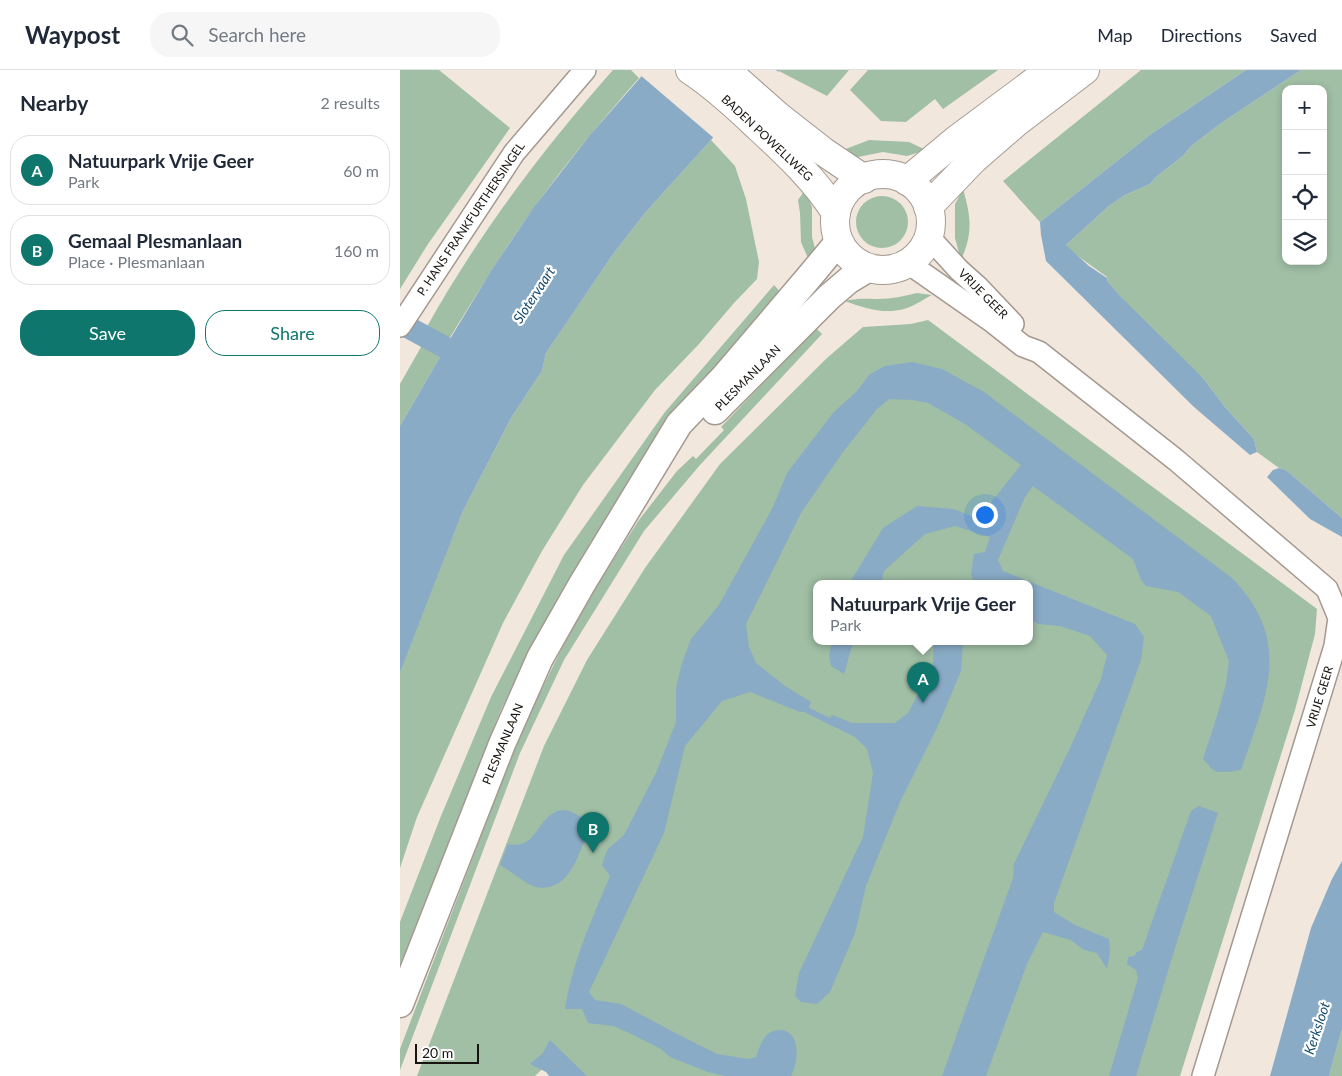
<!DOCTYPE html>
<html lang="en">
<head>
<meta charset="utf-8">
<style>
  :root { --surface:#fff; --page:#f6f6f7; --text:#1f2937; --muted:#747a83; --line:#e0e1e3; --accent:#0f766e }
  body { margin:0; font-family:Lato,sans-serif; background:var(--page); color:var(--text) }
  .controls { position:absolute; right:15px; top:15px; display:grid; overflow:hidden; border-radius:10px; box-shadow:0 2px 8px #0003 }
  .controls button { width:45px; height:45px; display:grid; place-items:center; padding:0; border:0; border-bottom:1px solid var(--line); background:var(--surface); color:var(--text); font:25px sans-serif }
  .scale { position:absolute; left:15px; bottom:12px; width:64px; box-sizing:border-box; padding-left:5px; border:2px solid #181411; border-top:0; font-size:14px; line-height:18px; white-space:nowrap; color:#181411; -webkit-text-stroke:4px #fff; paint-order:stroke }
  .you { position:absolute; left:584px; top:444px; width:18px; height:18px; margin:-12px; border:4px solid #fff; border-radius:50%; background:#1a73e8; box-shadow:0 0 0 8px #1a73e833 }
  .badge { display:grid; place-items:center; width:32px; height:32px; border-radius:50%; background:var(--accent); color:#fff; font-size:16px; font-weight:700 }
  .pin { position:absolute; translate:-50% -41px; filter:drop-shadow(0 1px 2px #0008) }
  .pin::after { content:''; position:absolute; top:26px; width:18px; height:15px; background:inherit; clip-path:polygon(0 0,100% 0,50% 100%) }
  .popup { position:absolute; left:413px; top:510px; width:220px; height:65px; box-sizing:border-box; display:grid; place-content:center; border-radius:10px; background:var(--surface); filter:drop-shadow(0 1px 4px #0005); font-size:16px; white-space:nowrap; color:var(--muted) }
  .popup b { font-size:19px; color:var(--text) }
  .popup::after { content:''; position:absolute; left:50%; top:100%; margin-left:-10px; border:10px solid transparent; border-top-color:var(--surface) }
  .list { margin:0; padding:0; list-style:none }
  h2 { display:flex; justify-content:space-between; align-items:center; height:65px; margin:0; padding:0 20px; font-size:21px }
  h2 small { font-size:16px; font-weight:400; color:var(--muted) }
  .list li { display:grid; grid-template-columns:32px 1fr auto; gap:15px; align-items:center; box-sizing:border-box; height:70px; margin:0 10px 10px; padding:0 10px; border:1px solid var(--line); border-radius:20px }
  .list b { display:block; font-size:19px; white-space:nowrap }
  .list p { margin:0; font-size:16px; white-space:nowrap; color:var(--muted) }
  .list em { font-size:16px; font-style:normal; color:var(--muted) }
  .actions { display:flex; gap:10px; padding:15px 20px }
  .actions a { flex:1; padding:11px 0; border:1px solid var(--accent); border-radius:20px; text-align:center; font-size:18px; color:var(--accent) }
  .actions .main { background:var(--accent); color:#fff }
  .icon { flex:none; width:28px; height:28px; fill:none; stroke:currentColor; stroke-width:2; stroke-linecap:round; stroke-linejoin:round }
  .map { position:relative; flex:none; width:942px; height:1006px; overflow:hidden }
  header { display:flex; align-items:center; gap:30px; box-sizing:border-box; height:70px; padding:0 25px; background:var(--surface); border-bottom:1px solid var(--line) }
  header strong { font-size:24px }
  nav { display:flex; gap:28px; margin-inline-start:auto; font-size:18px }
  .search { width:350px; height:45px; background:var(--page); display:flex; align-items:center; gap:12px; box-sizing:border-box; padding:0 18px; border-radius:20px; color:var(--muted); font-size:19px }
  main { display:flex }
  aside { flex:1; background:var(--surface) }
  .map>svg:first-child { display:block }
  .green { fill:#a0bfa5; fill-rule:evenodd }
  .water { fill:#89abc6 }
  .pier { fill:#f1e7dd }
  .lines { fill:none; stroke-linecap:round; stroke-linejoin:round }
  .stream { stroke:#89abc6; stroke-width:6 }
  .canal { stroke:#89abc6; stroke-width:22 }
  .minor-casing { stroke:#a39990; stroke-width:24 }
  .tertiary-casing { stroke:#a39990; stroke-width:29 }
  .secondary-casing { stroke:#a39990; stroke-width:30 }
  .minor { stroke:#fff; stroke-width:21 }
  .tertiary { stroke:#fff; stroke-width:26 }
  .secondary { stroke:#fff; stroke-width:28 }
  .labels { text-anchor:middle; stroke-width:4.5; stroke-linejoin:round; paint-order:stroke }
  .street-label { font-size:12px; fill:#181411; stroke:#fff }
  .water-label { font-size:14px; font-style:italic; fill:#114a6e; stroke:#fff }
</style>
</head>
<body>
<header>
<strong>Waypost</strong>
<div class="search"><svg class="icon" aria-label="search" viewBox="0 0 24 24"><circle cx="10" cy="10" r="6"/><path d="M15 15l6 6"/></svg>Search here</div>
<nav><a>Map</a><a>Directions</a><a>Saved</a></nav>
</header>
<main>
<aside>
<h2>Nearby<small>2 results</small></h2>
<ul class="list">
<li><span class="badge">A</span><div><b>Natuurpark Vrije Geer</b><p>Park</p></div><em>60 m</em></li>
<li><span class="badge">B</span><div><b>Gemaal Plesmanlaan</b><p>Place · Plesmanlaan</p></div><em>160 m</em></li>
</ul>
<div class="actions"><a class="main">Save</a><a>Share</a></div>
</aside>
<div class="map">
<svg width="942" height="1006" viewBox="0 0 942 1006">
  <rect width="100%" height="100%" fill="#f1e7dd"/>
  <g class="green">
    <path d="M0,0H39L110,58L28,174L0,219Z"/>
    <path d="M213,0H231L239,8C202,50 166,93 133,139C102,183 74,228 46,274L24,262C76,168 141,81 213,0Z"/>
    <path d="M380,0H449L427,26L379,1Z"/>
    <path d="M468,0H598L543,39L535,29L506,52L481,51L450,20Z"/>
    <path d="M741,0H846L751,64L640,152L603,111Z"/>
    <path d="M901,0H942V448L886,400L879,398L857,382L854,369L825,337L803,308L748,258L708,212L707,207L671,181L666,175L709,136L725,125L750,114L756,107L784,85L790,77L820,54ZM886,19H923V191H886Z"/>
    <path d="M311,70L335,96L346,129L359,192L357,209L334,233L299,274L255,320L183,415L142,481L103,553L17,747L0,798V600L63,441L111,348L142,301L146,283L177,237L211,187L245,143Z"/>
    <path d="M469,70L509,72L526,80L507,86L483,82L458,87L438,82Z"/>
    <path d="M563,119C571,147 573,163 561,190L555,168V134Z"/>
    <path d="M405,120L412,137V167L416,182L411,195L401,172L400,143L398,130Z"/>
    <circle cx="482" cy="152" r="26"/>
    <path d="M374,215L384,226L277,348L190,473L124,591L100,642L0,895V852L41,746L91,627L164,485L265,342Z"/>
    <path d="M517,223L532,225C524,229 516,235 507,238C486,245 466,239 445,231C459,228 464,229 478,229C491,229 504,226 517,223Z"/>
    <path d="M528,250L917,539L915,564L895,640L780,1006H177L161,981L135,1006H17L144,676L187,590L245,498L320,394L427,288L463,257L511,254ZM417,514H629V572H417Z"/>
    <path d="M416,258L422,264L300,395L244,461L164,590L120,683L0,1000V979L102,711L130,643L162,578L201,509L239,450L277,401L293,386L296,389L324,360L321,357Z"/>
    <path d="M25,270L44,280L0,356V314Z"/>
    <path d="M942,959V1006H929Z"/>
  </g>
  <g class="water">
    <path d="M247,0H380L330,47L311,70L245,143L211,187L146,283L142,301L111,348L63,441L0,602V356L44,280L25,270L24,262L47,274L91,201L134,137L190,65Z"/>
    <path d="M846,0H901L820,54L790,77L784,85L756,107L750,114L725,125L709,136L666,175L689,196L707,208L708,212L723,229L803,308L825,337L854,369L857,382L850,385L794,337L646,191L641,165L640,152L751,64Z"/>
    <path d="M512,292L542,299L584,322L832,508C894,572 866,627 841,700C835,701 821,703 815,701C811,699 806,692 803,689L818,643L826,614L829,591L811,546L778,522L746,516L741,510L733,489L633,416L625,427L598,490L603,501L735,554L744,567L741,590L654,833V842L675,855L709,869L710,883L707,899L697,883L684,880L671,870L643,862L627,894L586,1006H542L613,808L614,794L669,680L701,609L707,585L690,566L660,556L638,554L629,548V514H575L571,504L574,484L585,482L590,467L555,456L525,464L484,501L481,514H449L483,458L517,436L554,439L585,452L592,431L621,395L565,354L528,333L513,330L489,329L477,339L443,382L401,443L346,554L349,577L356,593L385,616L411,632L408,640L400,642L350,622L322,631L285,676L264,763L189,922L195,930L221,934L285,968L317,984L348,989L356,987C359,979 362,968 369,963C372,961 377,960 381,960C402,962 398,994 391,1006H325L308,1002L270,987L261,979L227,962L213,956L188,953L182,939H165C172,893 192,849 210,806L202,795L207,780L224,765L256,703L276,652V618L282,593L291,569L319,535L373,437L387,403L433,343L456,322L470,304L485,296Z"/>
    <path d="M879,398L886,400L942,448V467L910,449L867,407L873,400Z"/>
    <path d="M432,572H453L444,604L431,596L429,586Z"/>
    <path d="M534,572H563L561,601L537,658L500,732L466,816L455,863L430,922L417,934L401,932L395,926L399,903L463,767L473,703L467,679L455,667L427,653L432,645L452,653H495L508,643L533,596Z"/>
    <path d="M799,736L818,743L775,878L736,1006H709L738,908L736,900L727,894L728,887L734,886L737,882L742,880L791,741Z"/>
    <path d="M163,740C175,741 189,750 187,764C186,769 183,774 181,779C174,798 162,822 136,817C125,814 111,801 100,795L108,774C139,781 137,742 163,740Z"/>
    <path d="M942,791V959L929,1006H870L911,858L932,809Z"/>
    <path d="M150,970L187,1006H149L146,1002L130,994L143,983Z"/>
  </g>
  <path class="pier" d="M243,0H376L380,3L332,49L315,69L239,4Z"/>
  <g class="lines">
    <path class="stream" d="M401,637L435,654"/>
    <path class="canal" d="M0,253L52,281"/>
    <defs>
      <g id="minor">
        <path d="M528,166L559,200L578,217L613,254"/>
        <path d="M508,193L594,253L623,276L639,282L776,390L927,519L939,548L935,576L803,1006"/>
        <path d="M0,256L114,83L185,0"/>
      </g>
      <g id="tertiary">
        <path d="M315,341L429,227L449,210L469,198"/>
        <path d="M0,934L102,674L140,588L182,514L279,354L324,307L410,206L439,171"/>
      </g>
      <g id="secondary">
        <path d="M290,0C313,15 335,35 355,54C385,82 414,108 436,143"/>
        <path d="M326,0L378,46L424,82L464,109"/>
        <circle cx="483" cy="152" r="48"/>
        <path d="M507,111L556,70L650,0"/>
        <path d="M528,137L573,90L618,51L685,0"/>
      </g>
    </defs>
    <use href="#minor" class="minor-casing"/>
    <use href="#tertiary" class="tertiary-casing"/>
    <use href="#secondary" class="secondary-casing"/>
    <use href="#minor" class="minor"/>
    <use href="#tertiary" class="tertiary"/>
    <use href="#secondary" class="secondary"/>
  </g>
  <g class="labels">
    <g class="street-label">
      <text transform="translate(367 68) rotate(43)" y="4">BADEN POWELLWEG</text>
      <text transform="translate(71 149) rotate(-56)" y="4">P. HANS FRANKFURTHERSINGEL</text>
      <text transform="translate(583 224) rotate(45)" y="4">VRIJE GEER</text>
      <text transform="translate(348 308) rotate(-45)" y="4">PLESMANLAAN</text>
      <text transform="translate(920 627) rotate(-73)" y="4">VRIJE GEER</text>
      <text transform="translate(103 674) rotate(-67)" y="4">PLESMANLAAN</text>
    </g>
    <g class="water-label">
      <text transform="translate(134 225) rotate(-57)" y="5">Slotervaart</text>
      <text transform="translate(917 958) rotate(-72)" y="5">Kerksloot</text>
    </g>
  </g>
</svg>
<div class="controls">
<button>+</button>
<button>−</button>
<button><svg class="icon" aria-label="locate" viewBox="0 0 24 24"><circle cx="12" cy="12" r="6"/><path d="M12 2v4M12 18v4M2 12h4M18 12h4"/></svg></button>
<button><svg class="icon" aria-label="layers" viewBox="0 0 24 24"><path d="M12 4l9 5-9 5-9-5zM3 14l9 5 9-5"/></svg></button>
</div>
<div class="scale">20 m</div>
<div class="you"></div>
<div class="pin badge" style="left:523px;top:633px">A</div>
<div class="popup"><b>Natuurpark Vrije Geer</b>Park</div>
<div class="pin badge" style="left:193px;top:783px">B</div>
</div>
</main>
</body>
</html>
